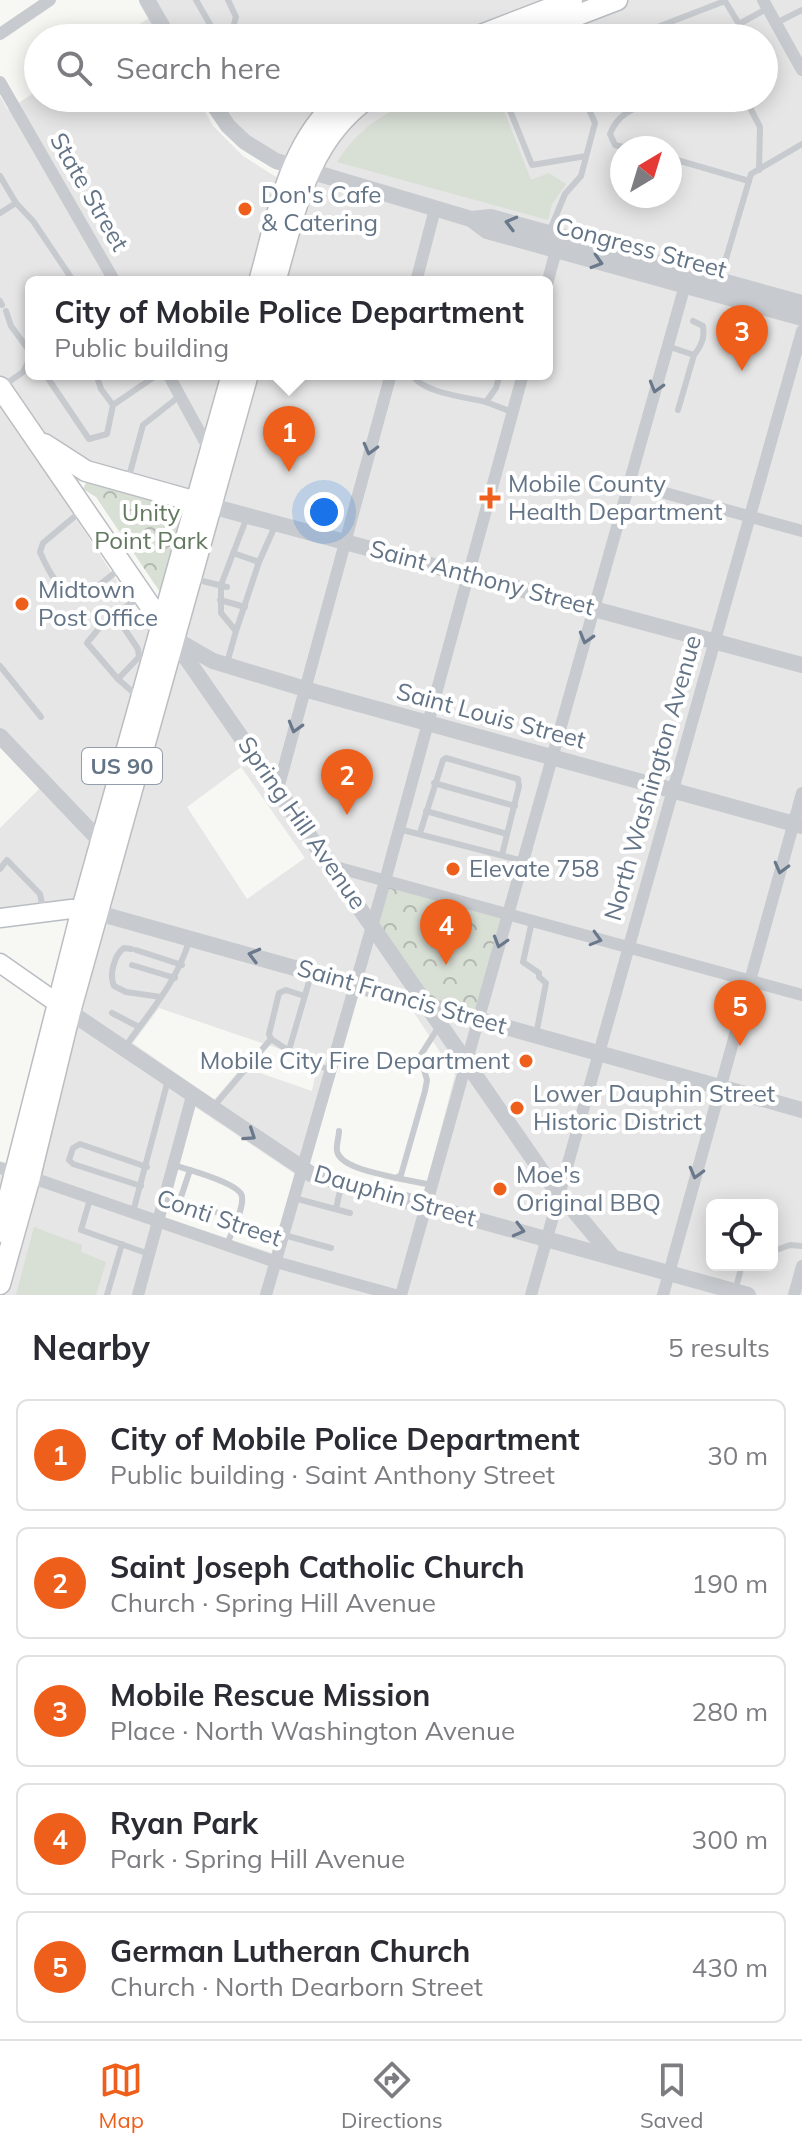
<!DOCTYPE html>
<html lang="en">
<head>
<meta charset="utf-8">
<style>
  :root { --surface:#fff; --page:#f7f7f7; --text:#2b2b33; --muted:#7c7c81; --line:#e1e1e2; --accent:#ef5f1c }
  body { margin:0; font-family:Mulish,sans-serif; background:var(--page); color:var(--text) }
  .controls { position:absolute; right:24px; bottom:24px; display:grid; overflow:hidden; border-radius:12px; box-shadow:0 4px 20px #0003 }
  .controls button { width:72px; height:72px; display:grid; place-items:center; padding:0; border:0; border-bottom:2px solid var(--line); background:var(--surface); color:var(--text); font:40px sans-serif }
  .compass { position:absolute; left:610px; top:136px; width:72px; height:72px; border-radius:50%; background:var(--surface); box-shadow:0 4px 20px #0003; rotate:38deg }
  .you { position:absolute; left:324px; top:512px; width:28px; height:28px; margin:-20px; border:6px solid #fff; border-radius:50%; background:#1a73e8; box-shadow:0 0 0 12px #1a73e833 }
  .badge { display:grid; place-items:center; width:52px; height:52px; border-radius:50%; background:var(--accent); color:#fff; font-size:26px; font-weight:700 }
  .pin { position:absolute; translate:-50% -66px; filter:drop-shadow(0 2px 4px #0008) }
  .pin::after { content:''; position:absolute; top:42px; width:28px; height:24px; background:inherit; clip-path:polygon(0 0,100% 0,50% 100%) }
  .popup { position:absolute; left:25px; top:276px; width:528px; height:104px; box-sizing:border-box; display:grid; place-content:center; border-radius:12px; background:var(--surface); filter:drop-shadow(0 2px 6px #0005); font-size:26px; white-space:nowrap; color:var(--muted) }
  .popup b { font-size:30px; color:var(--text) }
  .popup::after { content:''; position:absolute; left:50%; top:100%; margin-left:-16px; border:16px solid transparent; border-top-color:var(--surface) }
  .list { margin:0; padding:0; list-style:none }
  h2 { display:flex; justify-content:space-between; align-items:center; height:104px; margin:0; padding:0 32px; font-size:34px }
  h2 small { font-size:26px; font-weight:400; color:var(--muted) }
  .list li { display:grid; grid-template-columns:52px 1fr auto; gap:24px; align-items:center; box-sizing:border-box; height:112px; margin:0 16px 16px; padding:0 16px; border:2px solid var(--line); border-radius:12px }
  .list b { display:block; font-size:30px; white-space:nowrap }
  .list p { margin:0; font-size:26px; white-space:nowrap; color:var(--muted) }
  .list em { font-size:26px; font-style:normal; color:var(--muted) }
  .icon { flex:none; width:44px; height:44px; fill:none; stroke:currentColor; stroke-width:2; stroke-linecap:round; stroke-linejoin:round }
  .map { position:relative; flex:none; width:802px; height:1295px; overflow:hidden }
  .search { position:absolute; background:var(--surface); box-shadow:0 4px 20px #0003; left:24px; right:24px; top:24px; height:88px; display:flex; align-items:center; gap:20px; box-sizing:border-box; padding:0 28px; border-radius:44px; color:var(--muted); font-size:30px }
  .sheet { height:744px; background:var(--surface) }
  nav { display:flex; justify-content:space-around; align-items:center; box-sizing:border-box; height:112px; border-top:2px solid var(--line); background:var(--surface); font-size:22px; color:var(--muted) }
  nav a { display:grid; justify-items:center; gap:4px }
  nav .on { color:var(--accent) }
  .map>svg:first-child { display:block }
  .built { fill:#e5e6e5; fill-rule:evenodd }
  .grass { fill:#d8dfd5 }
  .forest { fill:url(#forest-crowns) }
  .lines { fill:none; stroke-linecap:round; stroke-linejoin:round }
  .secondary-casing { stroke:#b9bdc3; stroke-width:21 }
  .primary-casing { stroke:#babdc2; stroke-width:23 }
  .service { stroke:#c7cace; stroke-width:6 }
  .minor { stroke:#c7cace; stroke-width:12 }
  .tertiary { stroke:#c7cace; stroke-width:16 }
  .secondary { stroke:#fff; stroke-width:18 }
  .primary { stroke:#fff; stroke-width:20 }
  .oneway { stroke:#69788b }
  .poi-dot { fill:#ef5f1c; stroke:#fff; stroke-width:3 }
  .labels { text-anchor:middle; stroke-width:8; stroke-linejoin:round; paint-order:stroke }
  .shield { fill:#fff; stroke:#929eab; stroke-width:2 }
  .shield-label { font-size:22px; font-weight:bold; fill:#647487 }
  .street-label { font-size:24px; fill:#647487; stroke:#fff }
  .poi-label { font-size:24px; fill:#647487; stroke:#fff; text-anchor:start }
  .park-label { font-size:24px; fill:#62795f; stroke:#fff }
</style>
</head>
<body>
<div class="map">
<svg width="802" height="1295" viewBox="0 0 802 1295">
  <defs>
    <pattern id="forest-crowns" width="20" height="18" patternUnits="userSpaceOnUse" patternTransform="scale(2)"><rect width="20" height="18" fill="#d8dfd5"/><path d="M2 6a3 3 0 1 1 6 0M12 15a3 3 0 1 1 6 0" fill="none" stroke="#b3b9b2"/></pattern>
  </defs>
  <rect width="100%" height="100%" fill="#f7f7f4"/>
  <g class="built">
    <path d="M147,0H802V1295H0V1161L13,1165L77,903L0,913V828L49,779L0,727V96L8,110L38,90V98H197L213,126L243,156L281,180L287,166L263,154L209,98H764V38H169ZM622,148H670V196H622ZM31,282H547V374H31ZM93,469L164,591L153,636L62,497ZM241,767L305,858L247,899L187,807ZM359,990L409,1005L455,1075L423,1198L307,1167ZM159,1008L318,1062L312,1091L242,1067L214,1100L133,1043ZM195,1107L295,1174L272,1253L163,1217ZM712,1205H772V1265H712Z"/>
    <path d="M149,18L161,38H118Z"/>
  </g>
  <g class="grass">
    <path d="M420,98H499L531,180L549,173L566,184L552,204L548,220L337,162C358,129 384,112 420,98Z"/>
    <path d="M34,1227L82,1245L81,1252L106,1262L96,1295H16Z"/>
  </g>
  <g class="forest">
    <path d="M87,481L186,507L164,591L160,592L96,497L83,489Z"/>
    <path d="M385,881L508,914L477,1019L426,1004L372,925Z"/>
  </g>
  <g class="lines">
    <defs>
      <g id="secondary">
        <path d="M0,918L71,909L95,912"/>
        <path d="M0,963L70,1012"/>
      </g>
      <g id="primary">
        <path d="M473,38L572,0"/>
        <path d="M518,38L617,0"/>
        <path d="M259,282C277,219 288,141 342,98"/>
        <path d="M275,282C295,214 306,142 368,98"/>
        <path d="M0,387L166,629"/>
        <path d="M44,444L86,471L207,505"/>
        <path d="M0,1232L82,909L232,374"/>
        <path d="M0,1284L30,1177L70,1012L248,374"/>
      </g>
    </defs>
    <use href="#secondary" class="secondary-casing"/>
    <use href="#primary" class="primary-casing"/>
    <g class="service">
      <path d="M196,0L218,38"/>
      <path d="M228,0L236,17L230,38"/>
      <path d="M776,23L802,10"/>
      <path d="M629,38L725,1L739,24L768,8"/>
      <path d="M505,98L532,165L586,156"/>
      <path d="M745,98L760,127L759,170"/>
      <path d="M627,148L615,145L610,134C619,110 639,107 662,98"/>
      <path d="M670,158L749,181"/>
      <path d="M0,176L16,203L33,221L74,282"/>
      <path d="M0,213L16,203"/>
      <path d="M550,230L565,194L581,176L595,123L584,98"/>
      <path d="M720,279L751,174L802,144"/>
      <path d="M0,301L2,305"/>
      <path d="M6,311L11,326L31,353"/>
      <path d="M667,346L694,355C701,346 705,338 703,326L693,321"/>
      <path d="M45,374L89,439L107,434L113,405L154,377"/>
      <path d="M96,374L101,389L113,405"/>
      <path d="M412,374C421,393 466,397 486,402L496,388L500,374"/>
      <path d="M3,386L23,372L31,357"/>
      <path d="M486,402L512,412"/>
      <path d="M678,410L694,355"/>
      <path d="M128,480L143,425L181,395"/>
      <path d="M80,512L43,543L40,552C46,566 63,602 82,595C95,591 108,577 120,569"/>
      <path d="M247,517L221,585V613L236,631L259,562L275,526"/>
      <path d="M233,553L259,562"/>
      <path d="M194,579L227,587"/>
      <path d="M220,600L245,607"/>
      <path d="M116,616L138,649L139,657L118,679"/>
      <path d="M227,663L236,631"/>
      <path d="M0,666L41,717"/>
      <path d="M136,695L118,679L87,643L100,627L139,597"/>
      <path d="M434,783L515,806"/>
      <path d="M426,811L507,834"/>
      <path d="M399,829L523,861"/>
      <path d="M420,833L443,760L446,758L518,779L519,786L502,855"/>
      <path d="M0,869L7,860L40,894L43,908"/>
      <path d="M532,921L523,962L539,973V977L546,983L536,1035"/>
      <path d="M131,949L124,948C114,955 109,975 114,986L126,992L161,997"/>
      <path d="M136,950L182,965"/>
      <path d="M132,965L175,978"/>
      <path d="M304,996L286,990L279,993L269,1034L271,1039L306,1062L331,1070"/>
      <path d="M112,1013L139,1027"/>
      <path d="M125,1047C149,1013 177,982 189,941"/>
      <path d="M289,1050L311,975"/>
      <path d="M214,1106L271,1039"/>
      <path d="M339,1131C339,1137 336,1145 337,1151C340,1168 382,1174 396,1178L401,1175L425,1091L427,1080L420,1056L438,1028"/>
      <path d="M173,1165C186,1169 239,1183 242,1196C244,1209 232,1232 227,1244"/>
      <path d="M190,1170L180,1200L236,1219"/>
      <path d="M396,1178L432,1185"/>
      <path d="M141,1186L73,1164L69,1160L73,1148L80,1144L147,1167"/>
      <path d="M294,1198L350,1213"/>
      <path d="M90,1199L81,1230L149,1254"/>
      <path d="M336,1209L341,1186"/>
      <path d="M133,1212L168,1080"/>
      <path d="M284,1235L331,1248"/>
      <path d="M779,1249L790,1245L802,1246"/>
      <path d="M735,1291L742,1265"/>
      <path d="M107,1295L122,1244"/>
    </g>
    <g class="minor">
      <path d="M763,0L802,70"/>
      <path d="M0,34L50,0"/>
      <path d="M0,82L115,282"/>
      <path d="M416,282L435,209"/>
      <path d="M547,284L558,243"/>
      <path d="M168,374L210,451"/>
      <path d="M629,483L802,531"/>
      <path d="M278,789L391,374"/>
      <path d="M332,866L802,995"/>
      <path d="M0,1168L15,1173"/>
      <path d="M30,1177L276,1262L395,1295"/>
      <path d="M138,1295L192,1096"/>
      <path d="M266,1295L385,881L523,374"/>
      <path d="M401,1295L687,278"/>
      <path d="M531,1295L802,331"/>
      <path d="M663,1295L802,793"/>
      <path d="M794,1295L802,1266"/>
    </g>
    <g class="tertiary">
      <path d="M147,0L169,38"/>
      <path d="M209,98L228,126L245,142L276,161L471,219L487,231L802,318"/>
      <path d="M471,219L491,217L802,303"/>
      <path d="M211,506L802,665"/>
      <path d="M173,639L545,1176L611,1255"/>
      <path d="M178,641L213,661L315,692L802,826"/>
      <path d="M0,736L101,842"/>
      <path d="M98,913L802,1110"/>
      <path d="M70,1012L311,1174L748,1295"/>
    </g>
    <use href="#secondary" class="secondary"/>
    <use href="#primary" class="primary"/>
  </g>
  <defs><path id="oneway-chevron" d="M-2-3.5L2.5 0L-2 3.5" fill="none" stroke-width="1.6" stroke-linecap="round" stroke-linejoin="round" transform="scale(2)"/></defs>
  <g class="oneway">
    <use href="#oneway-chevron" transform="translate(511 223) rotate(-165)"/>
    <use href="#oneway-chevron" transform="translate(597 262) rotate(17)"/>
    <use href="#oneway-chevron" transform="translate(656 387) rotate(106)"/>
    <use href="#oneway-chevron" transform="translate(370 449) rotate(105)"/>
    <use href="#oneway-chevron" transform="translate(586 638) rotate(106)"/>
    <use href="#oneway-chevron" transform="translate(295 727) rotate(106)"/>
    <use href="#oneway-chevron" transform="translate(781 868) rotate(105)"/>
    <use href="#oneway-chevron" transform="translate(596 939) rotate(16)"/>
    <use href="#oneway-chevron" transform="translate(500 942) rotate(107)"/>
    <use href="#oneway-chevron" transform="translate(254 955) rotate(-165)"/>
    <use href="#oneway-chevron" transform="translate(250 1135) rotate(34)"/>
    <use href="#oneway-chevron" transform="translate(696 1173) rotate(105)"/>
    <use href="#oneway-chevron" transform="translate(519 1230) rotate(15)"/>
  </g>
  <g class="poi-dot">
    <circle cx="245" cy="209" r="8"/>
    <path d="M486 486h8v8h8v8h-8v8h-8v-8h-8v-8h8z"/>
    <circle cx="22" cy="604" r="8"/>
    <circle cx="453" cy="869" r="8"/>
    <circle cx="526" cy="1061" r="8"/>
    <circle cx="517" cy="1108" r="8"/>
    <circle cx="500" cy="1189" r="8"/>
  </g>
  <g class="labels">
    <rect class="shield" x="82" y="748" width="80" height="36" rx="6"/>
    <g class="shield-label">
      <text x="122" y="774">US 90</text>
    </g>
    <g class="street-label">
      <text transform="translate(89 192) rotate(60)" y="8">State Street</text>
      <text transform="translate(641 248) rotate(15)" y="8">Congress Street</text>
      <text transform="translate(482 578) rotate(15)" y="8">Saint Anthony Street</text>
      <text transform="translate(491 716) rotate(15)" y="8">Saint Louis Street</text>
      <text transform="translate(653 778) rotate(-74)" y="8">North Washington Avenue</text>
      <text transform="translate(302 823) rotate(55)" y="8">Spring Hill Avenue</text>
      <text transform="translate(402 997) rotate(16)" y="8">Saint Francis Street</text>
      <text transform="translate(395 1196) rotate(16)" y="8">Dauphin Street</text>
      <text transform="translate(219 1218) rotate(19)" y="8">Conti Street</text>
    </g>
    <g class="poi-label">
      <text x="261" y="203">Don's Cafe<tspan x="261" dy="28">&amp; Catering</tspan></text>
      <text x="508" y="492">Mobile County<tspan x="508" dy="28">Health Department</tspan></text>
      <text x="38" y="598">Midtown<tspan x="38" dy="28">Post Office</tspan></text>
      <text x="469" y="877">Elevate 758</text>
      <text x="510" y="1069" text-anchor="end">Mobile City Fire Department</text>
      <text x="533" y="1102">Lower Dauphin Street<tspan x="533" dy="28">Historic District</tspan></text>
      <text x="516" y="1183">Moe's<tspan x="516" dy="28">Original BBQ</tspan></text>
    </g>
    <g class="park-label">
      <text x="151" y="521">Unity<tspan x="151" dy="28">Point Park</tspan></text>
    </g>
  </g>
</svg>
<div class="controls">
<button><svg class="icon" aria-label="locate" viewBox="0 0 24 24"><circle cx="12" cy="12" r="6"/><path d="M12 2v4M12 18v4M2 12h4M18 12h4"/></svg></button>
</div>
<svg class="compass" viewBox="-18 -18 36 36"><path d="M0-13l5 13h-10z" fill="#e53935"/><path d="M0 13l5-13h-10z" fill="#7c7c81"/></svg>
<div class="you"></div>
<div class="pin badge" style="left:289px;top:472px">1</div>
<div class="popup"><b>City of Mobile Police Department</b>Public building</div>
<div class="pin badge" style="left:347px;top:815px">2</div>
<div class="pin badge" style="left:742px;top:371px">3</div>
<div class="pin badge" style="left:446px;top:965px">4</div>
<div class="pin badge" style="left:740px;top:1046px">5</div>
<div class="search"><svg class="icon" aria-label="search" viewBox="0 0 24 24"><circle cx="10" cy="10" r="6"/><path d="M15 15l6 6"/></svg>Search here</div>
</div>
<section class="sheet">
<h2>Nearby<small>5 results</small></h2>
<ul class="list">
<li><span class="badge">1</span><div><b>City of Mobile Police Department</b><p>Public building · Saint Anthony Street</p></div><em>30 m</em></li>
<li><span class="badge">2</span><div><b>Saint Joseph Catholic Church</b><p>Church · Spring Hill Avenue</p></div><em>190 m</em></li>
<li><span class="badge">3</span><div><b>Mobile Rescue Mission</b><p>Place · North Washington Avenue</p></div><em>280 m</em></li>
<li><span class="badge">4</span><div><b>Ryan Park</b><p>Park · Spring Hill Avenue</p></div><em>300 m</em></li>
<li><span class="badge">5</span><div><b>German Lutheran Church</b><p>Church · North Dearborn Street</p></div><em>430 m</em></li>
</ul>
</section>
<nav>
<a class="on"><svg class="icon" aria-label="map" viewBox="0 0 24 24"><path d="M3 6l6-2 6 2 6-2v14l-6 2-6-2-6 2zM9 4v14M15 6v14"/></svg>Map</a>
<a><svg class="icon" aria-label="directions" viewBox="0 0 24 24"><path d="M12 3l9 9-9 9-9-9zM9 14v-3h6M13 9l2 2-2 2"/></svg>Directions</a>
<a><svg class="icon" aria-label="saved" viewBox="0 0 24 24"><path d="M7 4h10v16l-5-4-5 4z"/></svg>Saved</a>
</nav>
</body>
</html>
